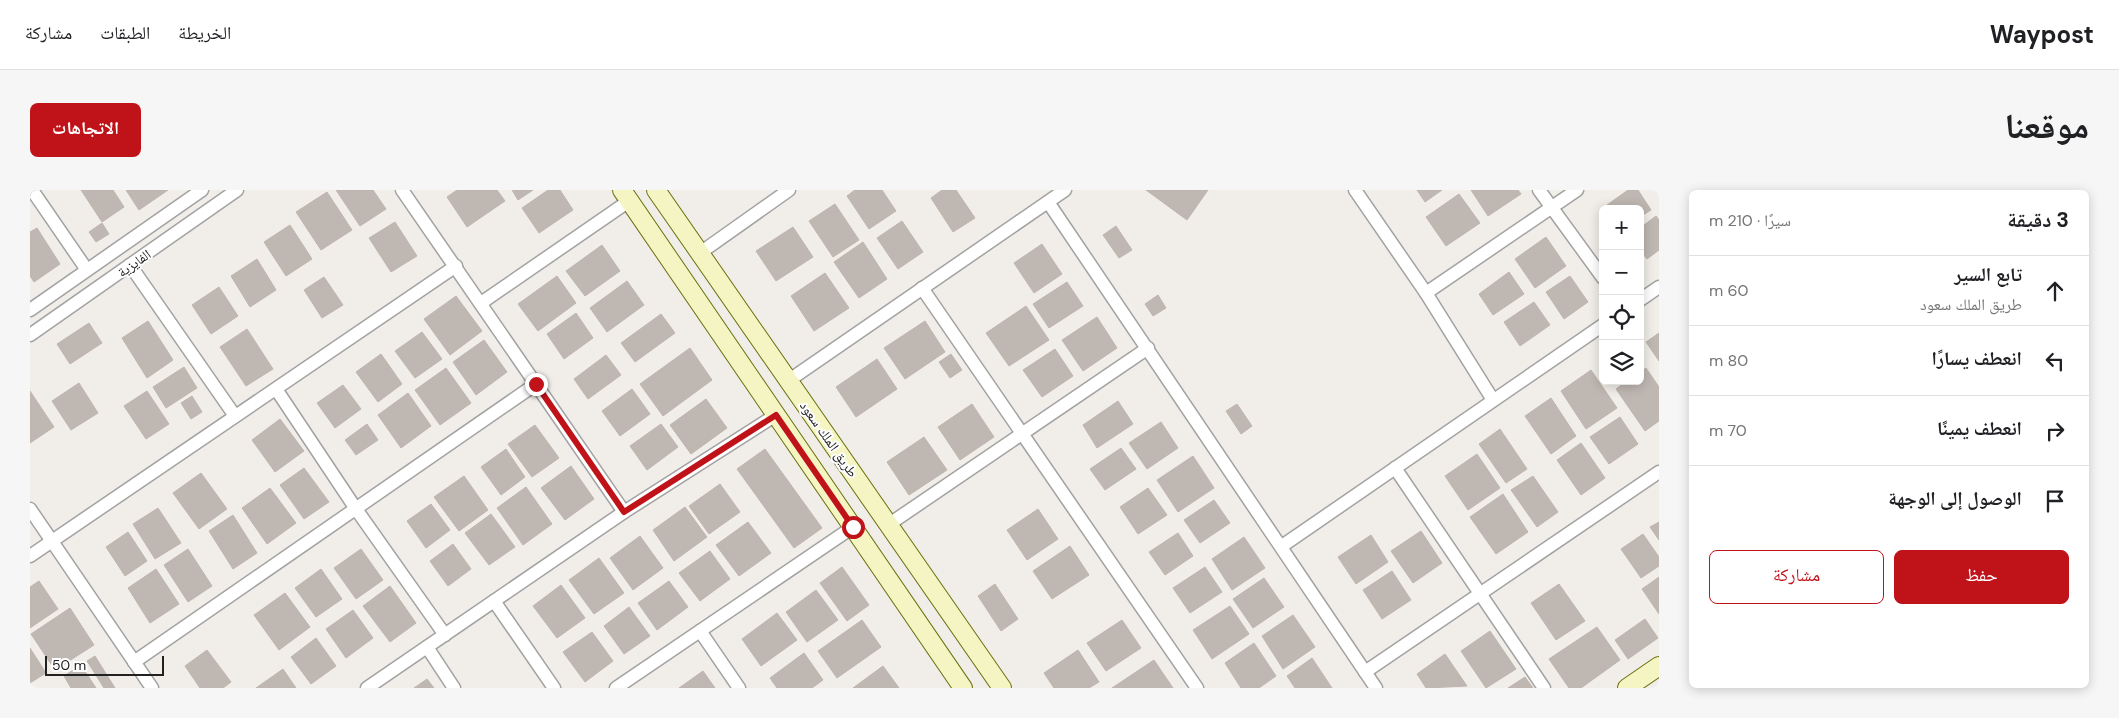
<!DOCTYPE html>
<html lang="ar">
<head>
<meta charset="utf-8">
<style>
  :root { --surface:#fff; --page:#f6f6f6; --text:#202124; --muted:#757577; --line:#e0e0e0; --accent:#c01219 }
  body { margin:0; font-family:"DM Sans","Noto Naskh Arabic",sans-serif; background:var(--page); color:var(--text); direction:rtl }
  .controls { position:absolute; right:15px; top:15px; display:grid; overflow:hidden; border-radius:8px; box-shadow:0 2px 12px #0003 }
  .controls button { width:45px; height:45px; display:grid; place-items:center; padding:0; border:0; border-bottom:1px solid var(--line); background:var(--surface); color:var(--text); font:25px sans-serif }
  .scale { position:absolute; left:15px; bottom:12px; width:119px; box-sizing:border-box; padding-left:5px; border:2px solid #212121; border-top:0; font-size:14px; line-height:18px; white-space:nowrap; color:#212121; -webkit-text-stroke:4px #fff; paint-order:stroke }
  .stop { position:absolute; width:15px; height:15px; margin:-11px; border:4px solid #c01219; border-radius:50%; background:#fff }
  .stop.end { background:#c01219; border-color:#fff; box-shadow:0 1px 5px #0008 }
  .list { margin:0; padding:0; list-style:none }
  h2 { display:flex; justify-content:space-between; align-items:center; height:65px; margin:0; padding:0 20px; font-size:21px }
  h2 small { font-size:16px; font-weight:400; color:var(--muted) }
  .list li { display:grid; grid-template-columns:32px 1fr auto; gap:15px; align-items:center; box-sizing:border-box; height:70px; padding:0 20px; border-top:1px solid var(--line) }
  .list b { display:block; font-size:19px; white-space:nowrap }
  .list p { margin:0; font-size:16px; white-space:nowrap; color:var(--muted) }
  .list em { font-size:16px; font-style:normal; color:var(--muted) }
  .actions { display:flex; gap:10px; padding:15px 20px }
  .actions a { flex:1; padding:11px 0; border:1px solid var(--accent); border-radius:8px; text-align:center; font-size:18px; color:var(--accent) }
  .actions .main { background:var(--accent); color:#fff }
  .icon { flex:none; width:28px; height:28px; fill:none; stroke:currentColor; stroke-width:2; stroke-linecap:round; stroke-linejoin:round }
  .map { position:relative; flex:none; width:1629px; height:498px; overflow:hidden; direction:ltr; border-radius:8px }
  header { display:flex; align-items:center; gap:30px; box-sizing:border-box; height:70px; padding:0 25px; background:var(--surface); border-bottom:1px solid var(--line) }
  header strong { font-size:24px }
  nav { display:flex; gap:28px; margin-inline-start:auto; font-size:18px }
  .intro { display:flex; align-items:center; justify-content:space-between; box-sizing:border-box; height:120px; padding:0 30px }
  h1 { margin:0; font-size:35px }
  .button { padding:12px 22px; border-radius:8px; background:var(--accent); color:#fff; font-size:18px; font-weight:700 }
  main { display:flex; gap:30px; padding:0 30px }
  aside { flex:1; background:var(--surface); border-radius:8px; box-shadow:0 2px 12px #0003 }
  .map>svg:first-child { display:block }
  .building { fill:#beb7b2; stroke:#c1b5ac }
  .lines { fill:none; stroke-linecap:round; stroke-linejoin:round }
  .minor-casing { stroke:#a2a2a2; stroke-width:15 }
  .secondary-casing { stroke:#6b710f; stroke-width:20 }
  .minor { stroke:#fff; stroke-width:12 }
  .secondary { stroke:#f4f5c3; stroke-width:18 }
  .route { stroke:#c01219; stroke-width:6 }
  .labels { text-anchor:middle; stroke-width:4; stroke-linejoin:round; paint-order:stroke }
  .street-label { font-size:14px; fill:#212121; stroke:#fff }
</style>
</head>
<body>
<header>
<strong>Waypost</strong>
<nav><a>الخريطة</a><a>الطبقات</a><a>مشاركة</a></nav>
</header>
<div class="intro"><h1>موقعنا</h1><a class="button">الاتجاهات</a></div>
<main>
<aside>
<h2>3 دقيقة<small>سيرًا · 210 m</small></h2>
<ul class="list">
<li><svg class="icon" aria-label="ahead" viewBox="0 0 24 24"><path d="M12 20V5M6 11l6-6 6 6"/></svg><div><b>تابع السير</b><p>طريق الملك سعود</p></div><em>60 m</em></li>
<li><svg class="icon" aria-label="left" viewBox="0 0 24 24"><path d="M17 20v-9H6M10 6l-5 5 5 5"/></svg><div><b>انعطف يسارًا</b></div><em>80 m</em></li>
<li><svg class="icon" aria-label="right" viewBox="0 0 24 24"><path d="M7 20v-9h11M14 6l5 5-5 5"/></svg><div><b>انعطف يمينًا</b></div><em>70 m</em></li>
<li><svg class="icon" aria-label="arrive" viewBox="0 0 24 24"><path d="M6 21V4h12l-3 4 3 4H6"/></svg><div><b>الوصول إلى الوجهة</b></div></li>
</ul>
<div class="actions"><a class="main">حفظ</a><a>مشاركة</a></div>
</aside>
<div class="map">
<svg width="1629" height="498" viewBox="0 0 1629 498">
  <rect width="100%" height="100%" fill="#f1eee9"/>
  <g class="building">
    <path d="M51,0H83L94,17L72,32Z"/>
    <path d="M96,0H138L109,20Z"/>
    <path d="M306,0H343L356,19L330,36Z"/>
    <path d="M427,0H467L475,11L437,37L417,7Z"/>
    <path d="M482,0H503L488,10Z"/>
    <path d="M518,0H530L543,20L509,43L492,18Z"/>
    <path d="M825,0H852L866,21L839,39L817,6Z"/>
    <path d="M912,0H926L945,28L923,42L901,8Z"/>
    <path d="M1116,0H1178L1157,30Z"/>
    <path d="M1387,0H1412L1395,12Z"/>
    <path d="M1441,0H1488L1491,4L1458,26Z"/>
    <path d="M1598,0H1608L1621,20L1610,27V19H1579L1577,15Z"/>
    <path d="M297,2L322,40L291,60L266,22Z"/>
    <path d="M1429,4L1450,33L1416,56L1396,27Z"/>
    <path d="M805,14L829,50L803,67L779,31Z"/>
    <path d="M1626,26L1629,30V60L1617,69L1610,60V38Z"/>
    <path d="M872,31L893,62L868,79L847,48Z"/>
    <path d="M365,32L387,66L361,82L339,48Z"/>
    <path d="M72,33L79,44L66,52L59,42Z"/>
    <path d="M260,35L282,69L256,86L234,52Z"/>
    <path d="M1086,36L1102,60L1089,68L1073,45Z"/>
    <path d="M763,37L783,67L746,91L726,61Z"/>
    <path d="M7,38L30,74L4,92L0,86V42Z"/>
    <path d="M1516,47L1536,76L1505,98L1485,69Z"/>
    <path d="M833,52L857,89L829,108L804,72Z"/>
    <path d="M1012,54L1032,84L1004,103L984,73Z"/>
    <path d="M572,55L590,81L555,106L536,81Z"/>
    <path d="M227,69L246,100L220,117L201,86Z"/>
    <path d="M1479,82L1494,104L1463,125L1449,104Z"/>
    <path d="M795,83L819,118L784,141L761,106Z"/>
    <path d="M527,86L546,113L508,141L488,114Z"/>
    <path d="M1540,86L1558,112L1534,129L1516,102Z"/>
    <path d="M294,87L313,115L292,128L274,100Z"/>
    <path d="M597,91L614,115L577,142L560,118Z"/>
    <path d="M1037,92L1053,116L1019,138L1003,114Z"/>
    <path d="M189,97L208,126L181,144L162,115Z"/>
    <path d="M1128,105L1136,118L1123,126L1115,114Z"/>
    <path d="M426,106L452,141L420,165L394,129Z"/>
    <path d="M1504,112L1520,135L1490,156L1474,132Z"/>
    <path d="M996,116L1019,150L979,176L956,143Z"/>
    <path d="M546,123L563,148L534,169L517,144Z"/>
    <path d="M631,124L645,143L605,172L591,153Z"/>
    <path d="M1067,127L1087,158L1053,181L1032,150Z"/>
    <path d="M118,131L143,170L117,188L92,148Z"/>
    <path d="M895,131L915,162L875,189L854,158Z"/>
    <path d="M59,133L72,153L40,174L27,154Z"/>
    <path d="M217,139L243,179L216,196L190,157Z"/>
    <path d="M392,142L412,169L385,188L365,161Z"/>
    <path d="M1629,143V171L1616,152Z"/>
    <path d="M454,150L477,182L446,205L423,172Z"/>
    <path d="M660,158L682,190L633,226L610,194Z"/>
    <path d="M1025,159L1043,186L1012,207L993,180Z"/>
    <path d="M351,164L372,194L348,212L326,182Z"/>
    <path d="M921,164L932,180L920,188L909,172Z"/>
    <path d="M576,165L591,185L558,209L544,189Z"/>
    <path d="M847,169L867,199L826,227L806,197Z"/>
    <path d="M154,177L167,198L136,218L123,197Z"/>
    <path d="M416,178L441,213L410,235L385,200Z"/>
    <path d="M1616,178L1629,197V231L1615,241L1586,199L1597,191H1610V182Z"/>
    <path d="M1561,180L1587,218L1556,239L1531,201Z"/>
    <path d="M49,193L68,223L41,240L22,211Z"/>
    <path d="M313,195L331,219L305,238L287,213Z"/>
    <path d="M602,199L620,224L590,246L572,221Z"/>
    <path d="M0,201L24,237L0,253Z"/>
    <path d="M117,201L139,234L116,249L94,216Z"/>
    <path d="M378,203L401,236L371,258L348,225Z"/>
    <path d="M162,206L172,222L161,229L151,213Z"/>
    <path d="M1521,208L1546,246L1521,264L1495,226Z"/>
    <path d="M676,209L697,238L661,264L640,235Z"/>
    <path d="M1088,211L1103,234L1067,258L1053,235Z"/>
    <path d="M942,214L964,247L930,270L908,237Z"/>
    <path d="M1207,214L1222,236L1211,244L1196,221Z"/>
    <path d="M1590,227L1608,254L1579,274L1560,247Z"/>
    <path d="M250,229L274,261L245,282L222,250Z"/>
    <path d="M1131,232L1148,258L1117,279L1099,253Z"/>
    <path d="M337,234L348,250L326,265L315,250Z"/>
    <path d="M631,234L648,257L617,280L600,256Z"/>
    <path d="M505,235L529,268L502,287L478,254Z"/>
    <path d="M1470,239L1497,279L1476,293L1449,254Z"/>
    <path d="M894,247L917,280L879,305L857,272Z"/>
    <path d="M1551,253L1575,288L1551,305L1527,270Z"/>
    <path d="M1091,258L1106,279L1075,300L1060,279Z"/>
    <path d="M476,259L495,287L471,305L451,277Z"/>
    <path d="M735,259L792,338L764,358L707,279Z"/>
    <path d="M1447,264L1470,298L1438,320L1415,286Z"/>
    <path d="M1163,266L1184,298L1148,322L1127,290Z"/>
    <path d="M541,276L564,309L535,330L511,298Z"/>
    <path d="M274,278L299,312L274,329L250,295Z"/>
    <path d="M171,283L197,319L169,339L143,303Z"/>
    <path d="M434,286L458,320L429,341L404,307Z"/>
    <path d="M1503,286L1528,322L1507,337L1481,300Z"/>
    <path d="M690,294L710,322L679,344L659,316Z"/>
    <path d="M496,297L522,334L493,355L467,318Z"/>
    <path d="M240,298L266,333L237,354L212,318Z"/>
    <path d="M1118,298L1137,325L1108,344L1090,317Z"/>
    <path d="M1473,304L1498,342L1466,364L1440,327Z"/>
    <path d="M1184,310L1200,333L1170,353L1154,330Z"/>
    <path d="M401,314L420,340L396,358L377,331Z"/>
    <path d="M655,317L677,347L644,371L623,340Z"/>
    <path d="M128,318L151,353L125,369L103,334Z"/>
    <path d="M1008,319L1028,349L997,370L977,340Z"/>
    <path d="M461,324L485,357L459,375L435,343Z"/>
    <path d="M203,325L227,363L203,379L179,341Z"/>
    <path d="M718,332L741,363L709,386L686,355Z"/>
    <path d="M1629,332V350L1620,337Z"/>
    <path d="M1391,341L1412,373L1383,393L1361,361Z"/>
    <path d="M98,342L117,371L95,386L76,357Z"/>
    <path d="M1148,343L1163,366L1135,385L1119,362Z"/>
    <path d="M1613,344L1629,367V376L1611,388L1591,359Z"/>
    <path d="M1341,345L1358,372L1326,394L1308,367Z"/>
    <path d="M610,346L633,378L603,400L580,368Z"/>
    <path d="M1214,347L1235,378L1202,400L1182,369Z"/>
    <path d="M423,354L441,379L418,396L400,371Z"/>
    <path d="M1040,356L1059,385L1022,409L1003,381Z"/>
    <path d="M158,359L182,396L158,412L134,375Z"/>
    <path d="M331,359L353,390L326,409L304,378Z"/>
    <path d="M680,361L700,389L670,411L649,383Z"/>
    <path d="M569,368L594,403L564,424L539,390Z"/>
    <path d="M812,377L839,415L817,431L790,393Z"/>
    <path d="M1175,377L1192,402L1160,423L1143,398Z"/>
    <path d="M126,379L149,414L120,433L98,398Z"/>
    <path d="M291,379L312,409L286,427L265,398Z"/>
    <path d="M1362,381L1381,410L1352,429L1333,400Z"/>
    <path d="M1629,387V424L1612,399Z"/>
    <path d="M1234,388L1254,417L1223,438L1203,409Z"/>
    <path d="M9,391L28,419L0,438V397Z"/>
    <path d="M639,391L658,417L627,440L608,413Z"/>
    <path d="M965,394L988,429L971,441L948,406Z"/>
    <path d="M1529,394L1555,431L1526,450L1501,413Z"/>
    <path d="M531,395L555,428L527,448L503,416Z"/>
    <path d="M360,396L386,433L360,452L333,416Z"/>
    <path d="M786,400L808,430L777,452L756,422Z"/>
    <path d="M255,403L280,437L249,460L224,425Z"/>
    <path d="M1200,416L1219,444L1182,469L1163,440Z"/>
    <path d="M599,417L620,446L594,464L574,436Z"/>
    <path d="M40,418L64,455L25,480L1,444Z"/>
    <path d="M323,420L343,448L316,468L296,439Z"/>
    <path d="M747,423L767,450L731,476L712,449Z"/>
    <path d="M1263,425L1285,457L1253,479L1232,446Z"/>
    <path d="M1615,429L1628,448L1598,469L1585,450Z"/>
    <path d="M832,430L851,457L807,488L788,461Z"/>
    <path d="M1092,430L1111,458L1076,481L1057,453Z"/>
    <path d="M1567,437L1590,470L1551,498H1539L1519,469Z"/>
    <path d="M1460,441L1486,479L1456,498L1431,461Z"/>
    <path d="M562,442L583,471L555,492L533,462Z"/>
    <path d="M286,448L306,476L281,494L261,467Z"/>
    <path d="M1224,453L1246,486L1229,498H1211L1195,473Z"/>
    <path d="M0,458L16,483L0,493Z"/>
    <path d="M177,460L201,492L193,498H170L155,476Z"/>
    <path d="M1048,460L1069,492L1059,498H1024L1014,483Z"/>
    <path d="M774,463L793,490L782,498H747L740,488Z"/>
    <path d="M1415,464L1437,496L1396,498L1387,484Z"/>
    <path d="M65,466L85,498H74L57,471Z"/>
    <path d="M1282,468L1302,498H1265L1257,486Z"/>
    <path d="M1124,470L1143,498H1082Z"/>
    <path d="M51,475L66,498H41L34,486Z"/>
    <path d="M853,476L869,498H823Z"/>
    <path d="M253,479L266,498H226Z"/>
    <path d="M673,481L685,498H649Z"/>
    <path d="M1495,487L1503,498H1478Z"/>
    <path d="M397,489L404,498H384Z"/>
  </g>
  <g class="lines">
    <defs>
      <g id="minor">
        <path d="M2,0L57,80"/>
        <path d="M372,0L594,322"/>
        <path d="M1325,0L1396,103L1463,210"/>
        <path d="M1509,0L1573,88"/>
        <path d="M1018,12L1346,498"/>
        <path d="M670,63L759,0"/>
        <path d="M100,75L205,226"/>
        <path d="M892,98L1167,498"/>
        <path d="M1396,103L1547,0"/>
        <path d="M1610,110L1629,97"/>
        <path d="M451,113L599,11"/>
        <path d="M0,120L172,0"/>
        <path d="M0,145L207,0"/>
        <path d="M758,191L1035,0"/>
        <path d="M246,199L326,319L415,445"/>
        <path d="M1365,278L1514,498"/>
        <path d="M0,319L122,498"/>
        <path d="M858,335L1118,158"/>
        <path d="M1252,356L1573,135"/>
        <path d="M0,366L426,76"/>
        <path d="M464,411L524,498"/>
        <path d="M670,441L709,498"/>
        <path d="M397,457L424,498"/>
        <path d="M104,472L506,194"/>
        <path d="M1335,482L1629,282"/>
        <path d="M337,498L594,322L746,225"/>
        <path d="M586,498L823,337"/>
      </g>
      <g id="secondary">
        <path d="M592,0L933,498"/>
        <path d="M626,0L972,498"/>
        <path d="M1597,498L1629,476"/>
      </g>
    </defs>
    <use href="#minor" class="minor-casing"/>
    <use href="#secondary" class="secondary-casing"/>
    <use href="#minor" class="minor"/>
    <use href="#secondary" class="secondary"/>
  </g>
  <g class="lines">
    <path class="route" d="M506,194L594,322L746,225L823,337"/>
  </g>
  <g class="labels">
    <g class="street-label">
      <text transform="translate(104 73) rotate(-35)" y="5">الفايزية</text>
      <text transform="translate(799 249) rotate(55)" y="5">طريق الملك سعود</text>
    </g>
  </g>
</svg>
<div class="controls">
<button>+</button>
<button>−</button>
<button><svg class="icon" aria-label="locate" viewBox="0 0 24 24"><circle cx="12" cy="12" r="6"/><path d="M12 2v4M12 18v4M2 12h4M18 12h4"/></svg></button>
<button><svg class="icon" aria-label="layers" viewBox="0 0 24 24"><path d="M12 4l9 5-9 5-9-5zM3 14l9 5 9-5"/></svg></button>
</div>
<div class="scale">50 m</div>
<div class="stop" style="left:823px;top:337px"></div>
<div class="stop end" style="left:506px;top:194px"></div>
</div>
</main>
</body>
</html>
